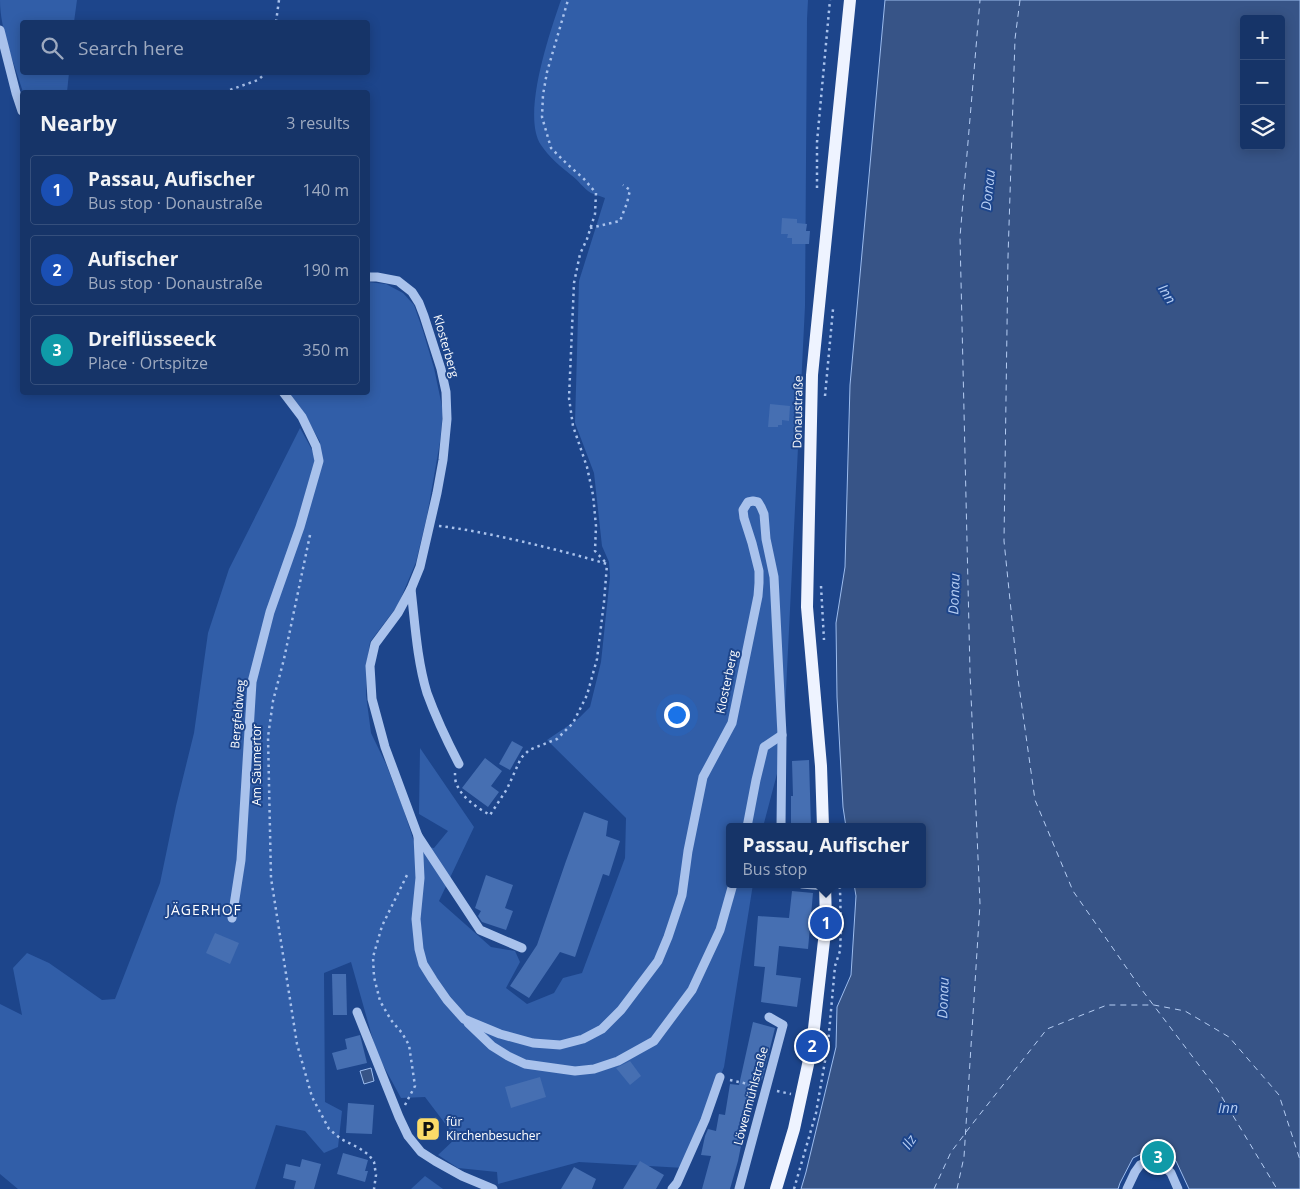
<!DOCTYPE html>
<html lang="en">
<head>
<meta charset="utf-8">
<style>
  :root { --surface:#163468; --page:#1f3c6e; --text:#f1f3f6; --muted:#9eaac0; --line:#354f7c; --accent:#fbdb68 }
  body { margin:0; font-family:"Open Sans",sans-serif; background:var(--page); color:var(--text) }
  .controls { position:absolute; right:15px; top:15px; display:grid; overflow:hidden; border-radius:5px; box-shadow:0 2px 12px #0003 }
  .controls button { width:45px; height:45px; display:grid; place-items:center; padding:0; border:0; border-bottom:1px solid var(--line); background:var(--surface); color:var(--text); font:25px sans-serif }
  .you { position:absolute; left:676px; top:714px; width:18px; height:18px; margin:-12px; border:4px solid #fff; border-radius:50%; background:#1a73e8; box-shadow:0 0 0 8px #1a73e833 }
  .badge { display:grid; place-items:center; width:32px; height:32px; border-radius:50%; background:var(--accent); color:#fff; font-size:16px; font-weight:700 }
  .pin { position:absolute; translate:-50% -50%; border:2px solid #fff; box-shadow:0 1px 5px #0006 }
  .popup { position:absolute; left:726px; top:823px; width:200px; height:65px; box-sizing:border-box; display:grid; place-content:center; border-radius:5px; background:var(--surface); filter:drop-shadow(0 1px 4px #0005); font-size:16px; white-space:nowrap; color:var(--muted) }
  .popup b { font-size:19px; color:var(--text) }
  .popup::after { content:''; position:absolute; left:50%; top:100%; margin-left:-10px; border:10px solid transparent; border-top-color:var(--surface) }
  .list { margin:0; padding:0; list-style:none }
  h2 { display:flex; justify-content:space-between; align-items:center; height:65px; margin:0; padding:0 20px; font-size:21px }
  h2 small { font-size:16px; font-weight:400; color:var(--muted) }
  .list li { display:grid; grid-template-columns:32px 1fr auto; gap:15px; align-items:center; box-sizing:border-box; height:70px; margin:0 10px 10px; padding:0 10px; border:1px solid var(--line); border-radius:5px }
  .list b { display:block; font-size:19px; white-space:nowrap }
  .list p { margin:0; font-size:16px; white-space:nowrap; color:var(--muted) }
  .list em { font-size:16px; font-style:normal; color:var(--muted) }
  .icon { flex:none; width:28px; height:28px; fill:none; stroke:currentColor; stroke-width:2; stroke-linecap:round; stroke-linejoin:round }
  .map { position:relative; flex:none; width:1300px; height:1189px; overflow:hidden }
  .search { position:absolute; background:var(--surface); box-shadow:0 2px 12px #0003; left:20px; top:20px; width:350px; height:55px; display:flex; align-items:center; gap:12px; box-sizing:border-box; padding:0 18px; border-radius:5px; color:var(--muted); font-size:19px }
  .panel { position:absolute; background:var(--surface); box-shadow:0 2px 12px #0003; left:20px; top:90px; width:350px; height:305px; border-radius:5px }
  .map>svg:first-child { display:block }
  .green { fill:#315ea8 }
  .water { fill:#375487; stroke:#9cbcee; fill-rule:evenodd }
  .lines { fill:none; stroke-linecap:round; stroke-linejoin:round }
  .ferry { stroke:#b5cdf3; stroke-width:1; stroke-dasharray:6 5; stroke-linecap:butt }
  .building { fill:#466fb2 }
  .path { stroke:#a9c2ec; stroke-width:2.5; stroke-dasharray:2.5 4; stroke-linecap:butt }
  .minor { stroke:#a9c2ec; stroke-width:9 }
  .major { stroke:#eef3ff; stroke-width:12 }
  .labels { text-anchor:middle; stroke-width:4; stroke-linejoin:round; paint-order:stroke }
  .street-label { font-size:12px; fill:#fff; stroke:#1d458b }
  .poi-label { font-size:12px; fill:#fff; stroke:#1d458b; text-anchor:start }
  .water-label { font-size:14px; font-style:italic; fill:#b5cdf3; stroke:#1d458b }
  .neighbourhood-label { font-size:14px; letter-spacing:1px; fill:#fff; stroke:#1d458b }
</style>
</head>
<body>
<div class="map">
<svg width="1300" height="1189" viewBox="0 0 1300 1189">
  <rect width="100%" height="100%" fill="#1d458b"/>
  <g class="green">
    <path d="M0,0H77L74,22H22V72L69,73L67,92H23C14,63 0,30 0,0Z"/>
    <path d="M561,0H808L807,19L805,306L783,751L763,827H730V884H753L724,1067L684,1168L579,1162L498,1184L497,1172L458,1168L438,1155L456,1138L425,1097L401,1098L377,1054L351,962L324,973L325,1102L342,1111L338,1147L324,1153L305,1131L276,1125L255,1189H18L0,1174V1004L22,1015L13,968L27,953L49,963L102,1000L115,999L160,883L176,806L194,733L208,633L229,569L300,428L316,457L320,442L306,417L288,393L368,392V282L386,284L403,293L414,305L423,331L434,368L443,411L440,442L427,516L416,562L398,605L370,642L367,663L366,695L371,733L386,764L403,808L416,848L428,847L434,848L448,831L419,814L420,748L474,827L439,901L491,947L515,951L520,962L506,988L527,1004L554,993L563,978L582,973L625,858L626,818L547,740L578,719L590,707L601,662L610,577L609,562L602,546L594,473L575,423L579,281L605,198C601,196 595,195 591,193C584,189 578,180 571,175C561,167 548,156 541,145C521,115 550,32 561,0Z"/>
    <path d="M425,1176L443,1189H411Z"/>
  </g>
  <g class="water">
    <path d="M885,0H1300V1189H1189L1176,1161L1161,1151L1149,1150L1133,1158L1120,1183L1118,1189H801L806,1172L836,1047L837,1007L851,975L856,896L854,884H922V827H846L843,807L837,697L836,623L845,567L850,385ZM1244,19H1281V146H1244Z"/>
    <path d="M371,1068L374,1081L364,1084L360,1071Z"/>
  </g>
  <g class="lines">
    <g class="ferry">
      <path d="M1020,0L1015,39L1008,257L1004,541L1018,679L1035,800L1073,891L1142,990L1217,1089L1277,1189"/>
      <path d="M966,1132L1047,1029L1107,1005H1154L1185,1011L1229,1037L1279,1095L1300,1160"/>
      <path d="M934,1189L951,1152L964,1135"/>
      <path d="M957,1189L964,1157L980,904L970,672L960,237L980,0"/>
    </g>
  </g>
  <g class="building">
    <path d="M782,218L797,219V223L807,224L806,231H810L809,244H792V238H787L788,234H781Z"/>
    <path d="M770,404L790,406L789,421L782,420V425H778V427H768Z"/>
    <path d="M512,741L523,747L510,770L499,764Z"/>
    <path d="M485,758L502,771L491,786L499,792L488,807L462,788Z"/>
    <path d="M809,760L811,827H791V796H793L792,761Z"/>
    <path d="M584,812L608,821L606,836L620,841L609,876L603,874L575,957L560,952L529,998L510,986L537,945L566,861Z"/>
    <path d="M486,875L513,885L505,908L513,911L506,930L482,922L478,916L481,911L475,908Z"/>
    <path d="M792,891L813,893L808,949L779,946L776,975L801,978L797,1007L761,1002L765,967L754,966L758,916L789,918Z"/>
    <path d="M215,933L239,943L230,964L206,953Z"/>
    <path d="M332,974H346L347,1015H333Z"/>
    <path d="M753,1022L775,1028L762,1080H761L743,1136L738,1161L730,1189H702L711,1156L701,1155L705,1136L708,1129L716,1131L719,1114L725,1115L730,1084L739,1085Z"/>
    <path d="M360,1035L367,1063L337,1070L332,1053L347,1049L345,1039Z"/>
    <path d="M630,1061L641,1076L630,1085L616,1068Z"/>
    <path d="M540,1077L546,1097L511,1108L505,1087Z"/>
    <path d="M348,1103L374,1105L372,1134L346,1133Z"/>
    <path d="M343,1153L368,1160L365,1171H368L365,1182L337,1174Z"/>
    <path d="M302,1159L321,1164L314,1189H294L296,1181L283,1178L286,1164L300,1167Z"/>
    <path d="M640,1161L664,1175L656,1189H623Z"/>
    <path d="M574,1167L596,1179L592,1189H561Z"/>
  </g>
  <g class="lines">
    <g class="path">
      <path d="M276,22L279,0"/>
      <path d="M224,92L258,80L267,72"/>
      <path d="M817,188V142L830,0"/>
      <path d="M590,228L620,221L627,203L630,190L623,185"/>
      <path d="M825,396L833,309"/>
      <path d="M439,526C466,529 493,535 520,541C549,548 578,555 607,564L595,551L596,526L593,495L587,467L573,426L569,398L574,283L580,254L587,239L595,214L596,193L584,179L566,163L551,148L542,117L543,95L547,72L568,0"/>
      <path d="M310,535L284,659L273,701L268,737L271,878L297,1044L312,1097L329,1129L341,1139L359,1148L369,1155L374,1162L376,1175L374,1189"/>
      <path d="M821,586L824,640"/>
      <path d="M455,773C455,776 455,782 457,785C463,799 478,808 490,815L507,789L521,758L529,750L557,739L573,723L587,695L597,659L604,602L607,564"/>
      <path d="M730,1080L757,1086"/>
      <path d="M777,1091L791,1094"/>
      <path d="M405,1105L415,1086L409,1045L402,1033L391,1020L380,1001L374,977L373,957L382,926L408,873"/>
      <path d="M794,1189L816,1113L828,1044L835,966L840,951L841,929L840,889L839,884"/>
    </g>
    <g class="minor">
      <path d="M0,30L16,93L22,111"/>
      <path d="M368,277H377L398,281L412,292L419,303L424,316L441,369L446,392L447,419L443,460L437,493L420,567L411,589L398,613L375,644L370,666L372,699L385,747L418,836L420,878L416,919L419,949L423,964L433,980L447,1000L464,1019L500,1034L533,1043L560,1045L583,1039L602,1029L621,1010L658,961L668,937L682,895L688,851L703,777L732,723L758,596L759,583V571L752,543L744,518L743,510L748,502L753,501L758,502L761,507L764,514L766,539L774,577L782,735L781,827"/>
      <path d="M411,589C415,624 417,660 427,693C436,718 447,741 459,764"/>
      <path d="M747,827L756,780L764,747L782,735"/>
      <path d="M418,836L480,930L522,948"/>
      <path d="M802,884L825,886"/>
      <path d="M232,918L241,860L252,682L270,612L300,527L319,461L316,446L302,417L283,392"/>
      <path d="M357,1012L399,1117L408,1136L421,1152L435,1161L462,1176L493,1189"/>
      <path d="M468,1023L492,1046L508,1056L525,1064L575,1071L594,1069L618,1061L654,1041L692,990L720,930L733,884"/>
      <path d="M672,1189L677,1183L705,1120L720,1077"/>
      <path d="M739,1189L783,1025L769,1017"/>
      <path d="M1127,1189L1135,1172L1140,1165L1148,1161L1161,1163L1171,1173L1178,1189"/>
    </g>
    <g class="major">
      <path d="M823,827L821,766L807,607L812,375L850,0"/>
      <path d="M776,1189L794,1129L812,1046L826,923L825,884"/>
    </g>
  </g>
  <defs>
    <symbol id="parking-square" viewBox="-11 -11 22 22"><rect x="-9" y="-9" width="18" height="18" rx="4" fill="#fbdb68" stroke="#1d458b"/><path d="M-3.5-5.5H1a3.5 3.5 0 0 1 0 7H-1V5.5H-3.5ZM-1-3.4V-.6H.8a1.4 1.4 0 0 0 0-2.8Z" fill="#111"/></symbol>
  </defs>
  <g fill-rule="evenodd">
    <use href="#parking-square" x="414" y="1115" width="28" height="28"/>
  </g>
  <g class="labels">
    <g class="street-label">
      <text transform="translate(446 346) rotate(74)" y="4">Klosterberg</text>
      <text transform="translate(798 412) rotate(-89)" y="4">Donaustraße</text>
      <text transform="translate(727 682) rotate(-78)" y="4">Klosterberg</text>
      <text transform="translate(238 714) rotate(-85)" y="4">Bergfeldweg</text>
      <text transform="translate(257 765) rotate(-90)" y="4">Am Säumertor</text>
      <text transform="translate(751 1096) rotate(-75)" y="4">Löwenmühlstraße</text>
    </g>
    <g class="poi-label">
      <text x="446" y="1126">für<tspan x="446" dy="14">Kirchenbesucher</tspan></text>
    </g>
    <g class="water-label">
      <text transform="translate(988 190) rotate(-84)" y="5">Donau</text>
      <text transform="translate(1167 294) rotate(57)" y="5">Inn</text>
      <text transform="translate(954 594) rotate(-88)" y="5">Donau</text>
      <text transform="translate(943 998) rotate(-88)" y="5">Donau</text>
      <text x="1228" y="1113">Inn</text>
      <text transform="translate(909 1142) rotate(-56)" y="5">Ilz</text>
    </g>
    <g class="neighbourhood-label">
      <text x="204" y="915">JÄGERHOF</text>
    </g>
  </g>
</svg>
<div class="controls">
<button>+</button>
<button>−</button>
<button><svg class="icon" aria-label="layers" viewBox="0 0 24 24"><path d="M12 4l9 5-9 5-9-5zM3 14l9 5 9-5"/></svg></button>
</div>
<div class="you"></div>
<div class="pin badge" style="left:826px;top:923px;background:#1a4fb4">1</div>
<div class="popup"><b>Passau, Aufischer</b>Bus stop</div>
<div class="pin badge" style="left:812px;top:1046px;background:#1a4fb4">2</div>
<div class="pin badge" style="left:1158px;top:1157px;background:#0f9aa8">3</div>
<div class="search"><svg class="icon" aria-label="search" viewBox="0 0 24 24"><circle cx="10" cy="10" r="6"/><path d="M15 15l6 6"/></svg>Search here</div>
<section class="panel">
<h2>Nearby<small>3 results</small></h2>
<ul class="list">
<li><span class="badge" style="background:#1a4fb4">1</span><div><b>Passau, Aufischer</b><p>Bus stop · Donaustraße</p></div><em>140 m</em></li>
<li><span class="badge" style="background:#1a4fb4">2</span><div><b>Aufischer</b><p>Bus stop · Donaustraße</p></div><em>190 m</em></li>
<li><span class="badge" style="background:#0f9aa8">3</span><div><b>Dreiflüsseeck</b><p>Place · Ortspitze</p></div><em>350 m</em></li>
</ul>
</section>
</div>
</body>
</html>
